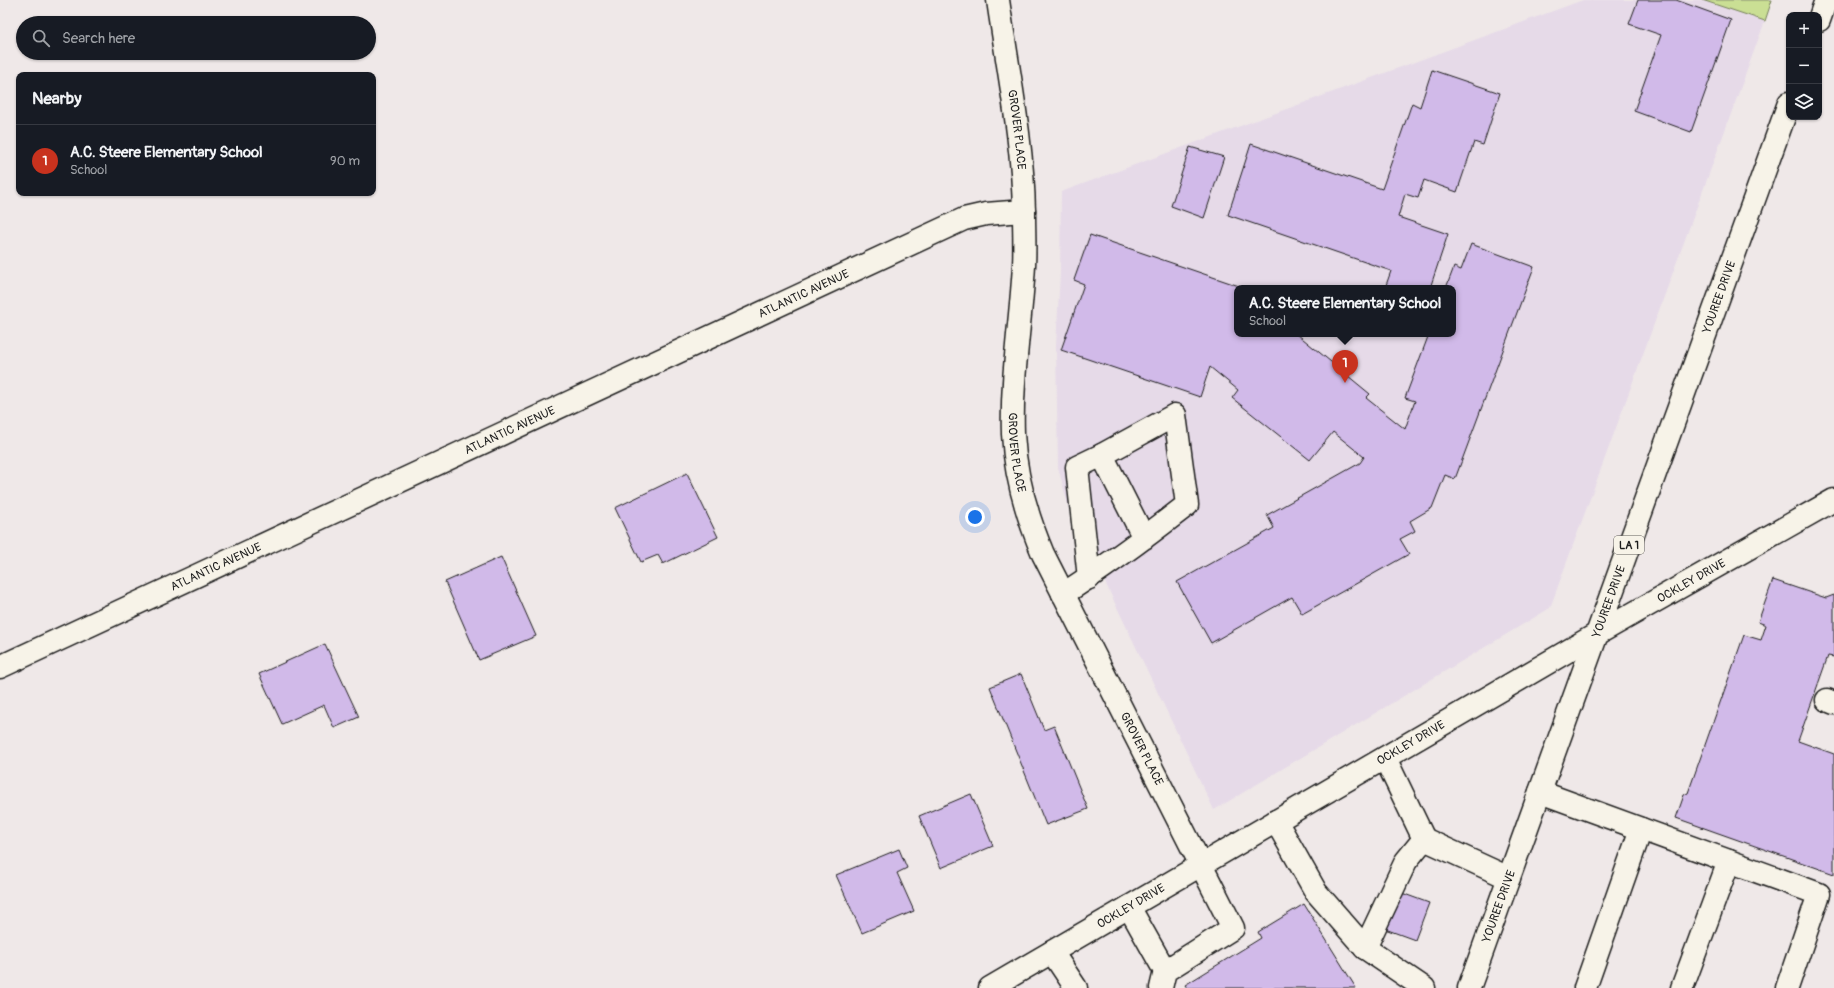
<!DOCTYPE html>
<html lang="en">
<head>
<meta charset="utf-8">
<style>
  :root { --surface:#171b24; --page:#242831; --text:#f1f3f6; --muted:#9ea1a6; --line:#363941; --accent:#c8321e }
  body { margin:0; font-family:Pangolin,sans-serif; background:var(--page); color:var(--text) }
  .controls { position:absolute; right:12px; top:12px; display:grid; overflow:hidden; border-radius:8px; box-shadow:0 1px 3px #0004 }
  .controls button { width:36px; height:36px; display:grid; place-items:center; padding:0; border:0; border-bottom:1px solid var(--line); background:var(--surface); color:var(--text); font:20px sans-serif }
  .you { position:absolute; left:975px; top:517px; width:14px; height:14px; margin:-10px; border:3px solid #fff; border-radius:50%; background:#1a73e8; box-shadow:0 0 0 6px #1a73e833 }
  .badge { display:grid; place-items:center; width:26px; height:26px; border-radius:50%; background:var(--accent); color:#fff; font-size:13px; font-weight:700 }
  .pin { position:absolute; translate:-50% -33px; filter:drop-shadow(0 1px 2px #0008) }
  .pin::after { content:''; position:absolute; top:21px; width:14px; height:12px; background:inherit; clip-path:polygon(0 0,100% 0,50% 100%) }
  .popup { position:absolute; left:1234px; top:285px; width:222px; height:52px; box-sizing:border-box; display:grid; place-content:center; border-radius:8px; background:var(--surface); filter:drop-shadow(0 1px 3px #0005); font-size:13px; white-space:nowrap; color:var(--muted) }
  .popup b { font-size:15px; color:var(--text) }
  .popup::after { content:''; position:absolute; left:50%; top:100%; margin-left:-8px; border:8px solid transparent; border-top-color:var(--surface) }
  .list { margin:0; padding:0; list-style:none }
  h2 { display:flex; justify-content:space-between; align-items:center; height:52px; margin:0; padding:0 16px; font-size:17px }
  h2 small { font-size:13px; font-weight:400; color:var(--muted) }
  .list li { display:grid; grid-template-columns:26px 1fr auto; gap:12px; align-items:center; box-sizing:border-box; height:72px; padding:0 16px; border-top:1px solid var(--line) }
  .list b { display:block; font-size:15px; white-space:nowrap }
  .list p { margin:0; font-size:13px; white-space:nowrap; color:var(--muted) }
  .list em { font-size:13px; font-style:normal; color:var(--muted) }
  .icon { flex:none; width:22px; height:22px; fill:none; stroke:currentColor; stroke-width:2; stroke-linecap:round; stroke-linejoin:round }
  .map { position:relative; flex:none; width:1834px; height:988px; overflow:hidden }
  .search { position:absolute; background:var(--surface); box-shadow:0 1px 3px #0004; left:16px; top:16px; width:360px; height:44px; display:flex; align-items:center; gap:10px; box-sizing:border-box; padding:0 14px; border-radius:22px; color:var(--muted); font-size:15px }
  .panel { position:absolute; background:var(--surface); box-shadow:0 1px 3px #0004; left:16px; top:72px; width:360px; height:124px; border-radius:8px }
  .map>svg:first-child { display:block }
  .built { fill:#e6dae8; fill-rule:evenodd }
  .green { fill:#cadf94; stroke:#737e58 }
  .building { fill:#d1bae9; stroke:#1c1c1c }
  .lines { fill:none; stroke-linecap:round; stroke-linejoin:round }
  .minor-casing { stroke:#1c1c1c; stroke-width:25 }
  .major-casing { stroke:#1c1c1c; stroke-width:25 }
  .minor { stroke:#f7f3e8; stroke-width:22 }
  .major { stroke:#f7f3e8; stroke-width:22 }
  .labels { text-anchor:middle; stroke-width:4; stroke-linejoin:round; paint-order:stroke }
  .shield { fill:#f7f3e8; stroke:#5e5c59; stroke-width:1 }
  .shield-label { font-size:11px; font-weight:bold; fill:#1c1c1c }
  .street-label { font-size:12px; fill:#1c1c1c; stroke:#f7f3e8 }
</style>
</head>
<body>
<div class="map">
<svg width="1834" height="988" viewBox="0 0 1834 988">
  <rect width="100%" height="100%" fill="#efe8e8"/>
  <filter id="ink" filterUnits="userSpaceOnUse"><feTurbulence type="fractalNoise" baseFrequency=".025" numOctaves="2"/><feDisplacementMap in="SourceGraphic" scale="8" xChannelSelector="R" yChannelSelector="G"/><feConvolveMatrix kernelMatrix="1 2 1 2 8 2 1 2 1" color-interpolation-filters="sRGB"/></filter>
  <g filter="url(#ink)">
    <path class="built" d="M1583,0H1702L1765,21L1550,608L1214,810L1068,505L1058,467L1056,346L1060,273L1061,192ZM1237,288H1453V334H1237Z"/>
    <path class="green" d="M1702,0H1772L1765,21Z"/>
    <g class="building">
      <path d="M1638,0H1676L1731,20L1691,132L1634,111L1661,35L1629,24Z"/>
      <path d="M1432,70L1500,93L1483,145L1474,142L1457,192L1424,180L1418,198L1405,194L1398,217L1448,234L1430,288H1385L1391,271L1228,215L1251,144L1382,189L1412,103L1420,107Z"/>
      <path d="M1190,147L1224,157L1204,218L1171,206Z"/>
      <path d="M1090,235L1239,286L1241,288H1237V334H1297L1370,394L1366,398L1405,429L1415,401L1405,398L1429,334H1453V288H1446L1454,267L1461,270L1471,244L1534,267L1455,479L1445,475L1432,508L1410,521L1415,531L1400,539L1409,554L1302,614L1292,597L1211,643L1177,582L1274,528L1267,515L1360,463L1364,457L1333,432L1310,460L1232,398L1238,390L1210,367L1200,397L1061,350L1084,284L1074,280Z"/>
      <path d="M687,473L718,537L663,564L658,555L641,562L615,508Z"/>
      <path d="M501,557L536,636L479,660L445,582Z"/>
      <path d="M1773,580L1826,598L1834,595V657L1828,656L1798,741L1834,754V874L1676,818L1684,795L1688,793L1744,635L1761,640L1766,625L1758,622Z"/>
      <path d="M325,644L359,717L334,728L324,705L282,724L259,674Z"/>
      <path d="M1021,674L1044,730L1054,726L1088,809L1046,825L990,687Z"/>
      <path d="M971,794L993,846L941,868L919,816Z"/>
      <path d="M899,849L907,868L897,873L914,911L862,933L836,875Z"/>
      <path d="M1399,892L1429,903L1415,940L1385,929Z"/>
      <path d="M1304,904L1356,988H1187L1185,985L1261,938L1258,932Z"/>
    </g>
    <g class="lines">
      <defs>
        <g id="minor">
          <path id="s1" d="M998,0C1008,70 1023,142 1024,213C1024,230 1025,248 1024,265C1021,321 1011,377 1013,434C1015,475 1027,516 1043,554L1233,928L1165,971L1161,988"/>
          <path d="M1089,578L1077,467L1102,455"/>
          <path d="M1063,594C1106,567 1147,536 1187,505L1175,415L1102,455L1144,538"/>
          <path id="s2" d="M0,667L964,219L986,214L1024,211"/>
          <path d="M1827,700L1834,703"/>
          <path d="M1385,758L1424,839"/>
          <path d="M1540,792L1819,894L1787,988"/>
          <path d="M1276,821L1316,892L1365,948"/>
          <path d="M1129,907L1165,971"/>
          <path d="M1052,952L1076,988"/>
          <path id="s3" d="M990,988L1597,634L1834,500"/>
          <path d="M1424,988L1365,948L1406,861L1424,839L1509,878"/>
          <path d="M1585,988L1641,829"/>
          <path d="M1682,988L1729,861"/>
        </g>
        <g id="major">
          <path d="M1819,20L1826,0"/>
          <path id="s4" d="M1469,988L1789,103"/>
        </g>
      </defs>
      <use href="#minor" class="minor-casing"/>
      <use href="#major" class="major-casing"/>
      <use href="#minor" class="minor"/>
      <use href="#major" class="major"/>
    </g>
  </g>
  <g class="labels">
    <rect class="shield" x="1614" y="536" width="30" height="18" rx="3"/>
    <g class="shield-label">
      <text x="1629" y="549">LA 1</text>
    </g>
    <g class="street-label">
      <text dy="4" stroke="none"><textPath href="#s1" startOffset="131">GROVER PLACE</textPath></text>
      <text dy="4" stroke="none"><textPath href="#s2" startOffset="886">ATLANTIC AVENUE</textPath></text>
      <text dy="4" stroke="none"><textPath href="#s4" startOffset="735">YOUREE DRIVE</textPath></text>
      <text dy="4" stroke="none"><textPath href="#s2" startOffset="562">ATLANTIC AVENUE</textPath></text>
      <text dy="4" stroke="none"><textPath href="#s1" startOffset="455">GROVER PLACE</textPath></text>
      <text dy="4" stroke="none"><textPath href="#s2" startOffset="238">ATLANTIC AVENUE</textPath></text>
      <text dy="4" stroke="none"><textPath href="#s3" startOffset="811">OCKLEY DRIVE</textPath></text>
      <text dy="4" stroke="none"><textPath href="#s4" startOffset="411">YOUREE DRIVE</textPath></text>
      <text dy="4" stroke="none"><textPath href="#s3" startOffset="487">OCKLEY DRIVE</textPath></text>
      <text dy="4" stroke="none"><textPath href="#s1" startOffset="779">GROVER PLACE</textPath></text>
      <text dy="4" stroke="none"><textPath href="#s3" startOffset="163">OCKLEY DRIVE</textPath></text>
      <text dy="4" stroke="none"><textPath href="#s4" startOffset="87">YOUREE DRIVE</textPath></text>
    </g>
  </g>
</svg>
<div class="controls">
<button>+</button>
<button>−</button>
<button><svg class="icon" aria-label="layers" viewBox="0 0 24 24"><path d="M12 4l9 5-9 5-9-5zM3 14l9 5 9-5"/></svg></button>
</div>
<div class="you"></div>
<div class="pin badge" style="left:1345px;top:383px">1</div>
<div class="popup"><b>A.C. Steere Elementary School</b>School</div>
<div class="search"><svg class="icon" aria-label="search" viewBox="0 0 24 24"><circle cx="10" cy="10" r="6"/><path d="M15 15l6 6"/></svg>Search here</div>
<section class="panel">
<h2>Nearby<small></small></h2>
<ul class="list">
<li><span class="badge">1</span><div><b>A.C. Steere Elementary School</b><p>School</p></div><em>90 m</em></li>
</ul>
</section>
</div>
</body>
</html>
